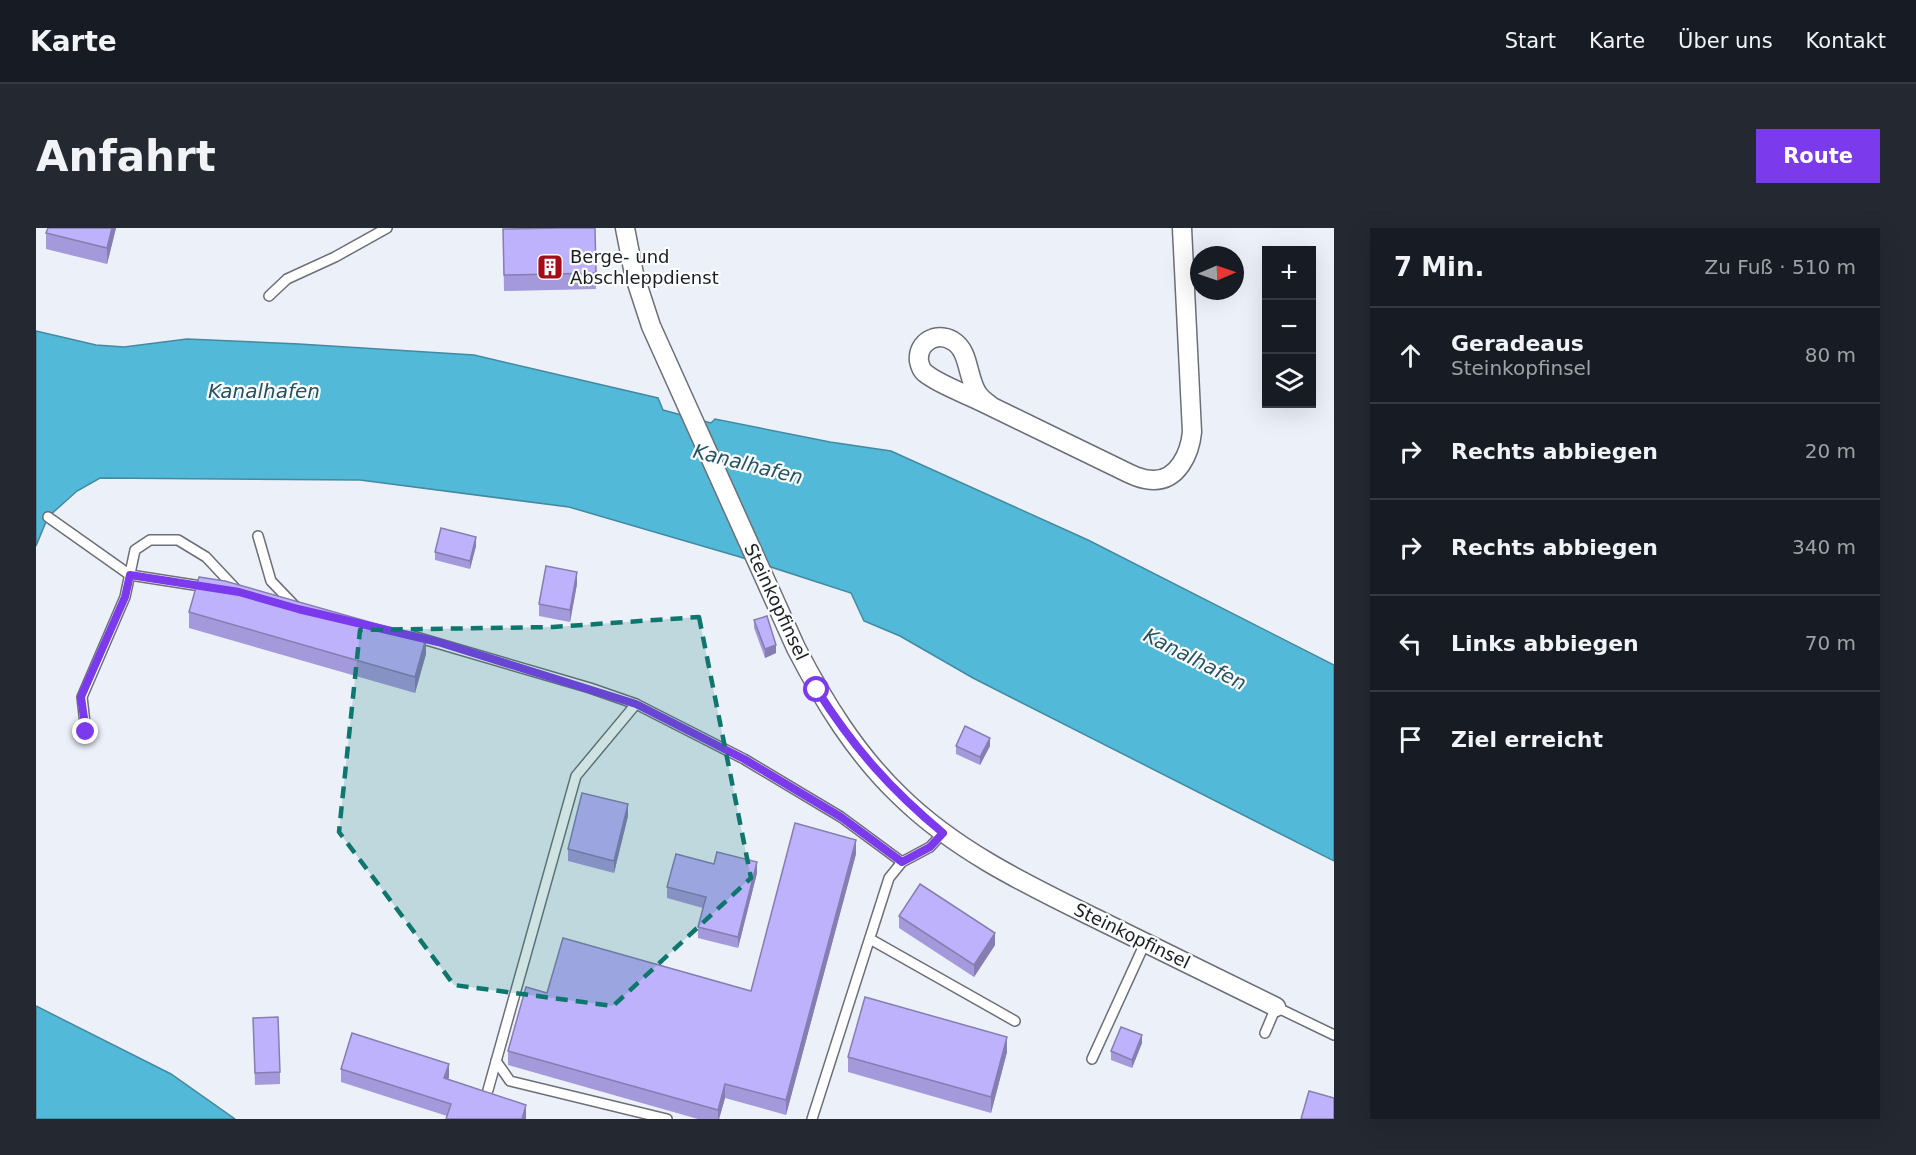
<!DOCTYPE html>
<html lang="de">
<head>
<meta charset="utf-8">
<style>
  :root { --surface:#171b24; --page:#242831; --text:#f1f3f6; --muted:#9ea1a6; --line:#363941; --accent:#7c3aed }
  body { margin:0; font-family:"DejaVu Sans",sans-serif; background:var(--page); color:var(--text) }
  .controls { position:absolute; right:18px; top:18px; display:grid; overflow:hidden; border-radius:0px; box-shadow:0 6px 24px #0002 }
  .controls button { width:54px; height:54px; display:grid; place-items:center; padding:0; border:0; border-bottom:2px solid var(--line); background:var(--surface); color:var(--text); font:30px sans-serif }
  .compass { position:absolute; left:1154px; top:18px; width:54px; height:54px; border-radius:50%; background:var(--surface); box-shadow:0 6px 24px #0002; rotate:88deg }
  .stop { position:absolute; width:18px; height:18px; margin:-14px; border:4px solid #7c3aed; border-radius:50%; background:#fff }
  .stop.end { background:#7c3aed; border-color:#fff; box-shadow:0 2px 6px #0008 }
  .list { margin:0; padding:0; list-style:none }
  h2 { display:flex; justify-content:space-between; align-items:center; height:78px; margin:0; padding:0 24px; font-size:26px }
  h2 small { font-size:20px; font-weight:400; color:var(--muted) }
  .list li { display:grid; grid-template-columns:39px 1fr auto; gap:18px; align-items:center; box-sizing:border-box; height:96px; padding:0 24px; border-top:2px solid var(--line) }
  .list b { display:block; font-size:22px; white-space:nowrap }
  .list p { margin:0; font-size:20px; white-space:nowrap; color:var(--muted) }
  .list em { font-size:20px; font-style:normal; color:var(--muted) }
  .icon { flex:none; width:33px; height:33px; fill:none; stroke:currentColor; stroke-width:2; stroke-linecap:round; stroke-linejoin:round }
  .map { position:relative; flex:none; width:1298px; height:891px; overflow:hidden; border-radius:0px }
  header { display:flex; align-items:center; gap:36px; box-sizing:border-box; height:84px; padding:0 30px; background:var(--surface); border-bottom:2px solid var(--line) }
  header strong { font-size:28px }
  nav { display:flex; gap:33px; margin-inline-start:auto; font-size:21px }
  .intro { display:flex; align-items:center; justify-content:space-between; box-sizing:border-box; height:144px; padding:0 36px }
  h1 { margin:0; font-size:42px }
  .button { padding:15px 27px; border-radius:0px; background:var(--accent); color:#fff; font-size:21px; font-weight:700 }
  main { display:flex; gap:36px; padding:0 36px }
  aside { flex:1; background:var(--surface); border-radius:0px; box-shadow:0 6px 24px #0002 }
  .map>svg:first-child { display:block }
  .water { fill:#52b9d8; stroke:#428aa1; stroke-width:1.5 }
  .lines { fill:none; stroke-linecap:round; stroke-linejoin:round }
  .lane-casing { stroke:#6c6f77; stroke-width:12 }
  .street-casing { stroke:#6c6f77; stroke-width:21 }
  .lane { stroke:#fff; stroke-width:9 }
  .street { stroke:#fff; stroke-width:18 }
  .wall { fill:#a499da }
  .shaded-wall { fill:#867db1 }
  .building { fill:#bfb2fd; stroke:#867db1; stroke-width:1.5 }
  .route { stroke:#7c3aed; stroke-width:8 }
  .marked { fill:#0f766e; fill-opacity:0.2; stroke:#0f766e; stroke-width:4.5; stroke-dasharray:12 8; stroke-linejoin:round }
  .labels { text-anchor:middle; stroke-width:4.5; stroke-linejoin:round; paint-order:stroke }
  .poi-label { font-size:18px; fill:#1b1d20; stroke:#fcfdff; text-anchor:start }
  .street-label { font-size:18px; fill:#1b1d20; stroke:#fcfdff }
  .water-label { font-size:20px; font-style:italic; fill:#265260; stroke:#fcfdff }
</style>
</head>
<body>
<header>
<strong>Karte</strong>
<nav><a>Start</a><a>Karte</a><a>Über uns</a><a>Kontakt</a></nav>
</header>
<div class="intro"><h1>Anfahrt</h1><a class="button">Route</a></div>
<main>
<div class="map">
<svg width="1298" height="891" viewBox="0 0 1298 891">
  <rect width="100%" height="100%" fill="#ecf0f9"/>
  <g class="water">
    <path d="M0,103L60,117L88,119L151,111L263,116L438,127L622,170L627,182L675,195L679,191L794,214L855,223L1052,312L1298,437V633L937,450L864,408L828,393L815,365L704,329L533,279L324,252L64,250L41,263L12,289L0,318Z"/>
    <path d="M0,778L135,846L199,891H0Z"/>
  </g>
  <g class="lines">
    <defs>
      <g id="lane">
        <path d="M233,68L251,51L299,29L351,0"/>
        <path d="M12,289L94,347L171,359"/>
        <path d="M222,308L235,353L259,378"/>
        <path d="M380,409L554,460L600,476L708,531L805,589L866,634"/>
        <path d="M50,504L46,469L89,369L99,322L114,312H142L170,329L200,361"/>
        <path d="M834,711L979,793"/>
        <path d="M1229,805L1240,779L1298,807"/>
        <path d="M1056,831L1109,715"/>
        <path d="M460,833L474,853L631,891"/>
        <path d="M452,862L540,548L600,476"/>
        <path d="M776,891L853,650L866,634L894,619L907,605"/>
      </g>
      <g id="street">
        <path d="M589,0L598,46L615,98L760,420C788,474 820,526 864,568C921,624 994,658 1065,693C1123,722 1182,750 1240,779"/>
        <path d="M955,178C950,174 945,171 942,166C931,151 934,123 917,113C901,103 881,114 883,133C884,138 885,142 889,145C902,156 930,166 946,174C993,197 1039,219 1086,242C1096,247 1106,252 1118,252C1142,252 1154,225 1156,204L1146,0"/>
      </g>
    </defs>
    <use href="#lane" class="lane-casing"/>
    <use href="#street" class="street-casing"/>
    <use href="#lane" class="lane"/>
    <use href="#street" class="street"/>
  </g>
  <g class="wall">
    <path d="M80,0L71,36L10,21V5Z"/>
    <path d="M559,0L560,61L468,63L467,1Z"/>
    <path d="M440,318L434,341L399,332V324Z"/>
    <path d="M541,356L534,394L503,388V376Z"/>
    <path d="M153,384L390,426L379,465L153,400Z"/>
    <path d="M718,392L740,425L729,430L718,400Z"/>
    <path d="M920,518H954L944,537L920,526Z"/>
    <path d="M592,588L578,645L532,633V621Z"/>
    <path d="M820,626L750,887L689,870L683,891H662L472,837V823L511,765L715,763Z"/>
    <path d="M678,636L721,645L702,720L662,710V699L667,680L631,670V659Z"/>
    <path d="M863,688L959,717L938,749L863,700Z"/>
    <path d="M217,790L244,844V856L219,857Z"/>
    <path d="M1106,815L1096,840L1075,832V823Z"/>
    <path d="M971,824L955,885L812,844V829Z"/>
    <path d="M305,841L413,849L412,851L490,877L411,888L305,854Z"/>
  </g>
  <g class="shaded-wall">
    <path d="M76,0H80L71,36V20Z"/>
    <path d="M440,309V318L434,341V333Z"/>
    <path d="M541,344V356L534,394V382Z"/>
    <path d="M390,410V426L379,465V449Z"/>
    <path d="M740,417V425L729,430V421Z"/>
    <path d="M954,510V518L944,537V529Z"/>
    <path d="M592,576V588L578,645V633Z"/>
    <path d="M820,612V626L750,887V872Z"/>
    <path d="M721,634V645L702,720V709Z"/>
    <path d="M959,705V717L938,749V737Z"/>
    <path d="M1106,807V815L1096,840V832Z"/>
    <path d="M971,809V824L955,885V869Z"/>
    <path d="M413,836V849L408,863V850Z"/>
    <path d="M689,856V870L683,891H682V882Z"/>
    <path d="M490,877V891H486Z"/>
  </g>
  <g class="building">
    <path d="M12,0H76L71,20L10,5Z"/>
    <path d="M524,0H559L560,45L468,47L467,1Z"/>
    <path d="M405,300L440,309L434,333L399,324Z"/>
    <path d="M510,338L541,344L534,382L503,376Z"/>
    <path d="M163,349L189,353L390,410L379,449L153,384Z"/>
    <path d="M731,388L740,417L729,421L718,392Z"/>
    <path d="M929,498L954,510L944,529L920,518Z"/>
    <path d="M546,565L592,576L578,633L532,621Z"/>
    <path d="M759,595L820,612L750,872L689,856L682,882L472,823L490,759L511,765L527,710L715,763Z"/>
    <path d="M681,624L721,634L702,709L662,699L670,669L631,659L640,626L678,636Z"/>
    <path d="M884,656L959,705L938,737L863,688Z"/>
    <path d="M829,769L971,809L955,869L812,829Z"/>
    <path d="M242,789L244,844L219,845L217,790Z"/>
    <path d="M1085,799L1106,807L1096,832L1075,823Z"/>
    <path d="M316,805L413,836L408,850L490,877L486,891H410L415,876L305,841Z"/>
    <path d="M1273,863L1298,870V891H1265Z"/>
  </g>
  <g class="lines">
    <path class="route" d="M50,504L45,469L89,369L94,347L203,364L262,381L402,414L600,476L708,531L805,589L866,634L894,619L907,605C854,561 818,520 781,462"/>
  </g>
  <path class="marked" d="M663,389L715,650L577,778L418,757L303,604L324,402L517,399Z"/>
  <defs>
    <symbol id="building-square" viewBox="-11 -11 22 22"><rect x="-9" y="-9" width="18" height="18" rx="4" fill="#a50c18" stroke="#fcfdff"/><path d="M-4-6H4V6H1V3H-1V6H-4ZM-2.5-4.3h1.7v1.8h-1.7ZM.8-4.3h1.7v1.8H.8ZM-2.5-1h1.7V.8h-1.7ZM.8-1h1.7V.8H.8Z" fill="#fff"/></symbol>
  </defs>
  <g fill-rule="evenodd">
    <use href="#building-square" x="499" y="24" width="30" height="30"/>
  </g>
  <g class="labels">
    <g class="poi-label">
      <text x="534" y="35">Berge- und<tspan x="534" dy="21">Abschleppdienst</tspan></text>
    </g>
    <g class="street-label">
      <text transform="translate(740 374) rotate(65)" y="6">Steinkopfinsel</text>
      <text transform="translate(1096 708) rotate(26)" y="6">Steinkopfinsel</text>
    </g>
    <g class="water-label">
      <text x="228" y="170">Kanalhafen</text>
      <text transform="translate(712 236) rotate(14)" y="7">Kanalhafen</text>
      <text transform="translate(1159 431) rotate(27)" y="7">Kanalhafen</text>
    </g>
  </g>
</svg>
<div class="controls">
<button>+</button>
<button>−</button>
<button><svg class="icon" aria-label="layers" viewBox="0 0 24 24"><path d="M12 4l9 5-9 5-9-5zM3 14l9 5 9-5"/></svg></button>
</div>
<svg class="compass" viewBox="-18 -18 36 36"><path d="M0-13l5 13h-10z" fill="#e53935"/><path d="M0 13l5-13h-10z" fill="#9ea1a6"/></svg>
<div class="stop" style="left:781px;top:462px"></div>
<div class="stop end" style="left:50px;top:504px"></div>
</div>
<aside>
<h2>7 Min.<small>Zu Fuß · 510 m</small></h2>
<ul class="list">
<li><svg class="icon" aria-label="ahead" viewBox="0 0 24 24"><path d="M12 20V5M6 11l6-6 6 6"/></svg><div><b>Geradeaus</b><p>Steinkopfinsel</p></div><em>80 m</em></li>
<li><svg class="icon" aria-label="right" viewBox="0 0 24 24"><path d="M7 20v-9h11M14 6l5 5-5 5"/></svg><div><b>Rechts abbiegen</b></div><em>20 m</em></li>
<li><svg class="icon" aria-label="right" viewBox="0 0 24 24"><path d="M7 20v-9h11M14 6l5 5-5 5"/></svg><div><b>Rechts abbiegen</b></div><em>340 m</em></li>
<li><svg class="icon" aria-label="left" viewBox="0 0 24 24"><path d="M17 20v-9H6M10 6l-5 5 5 5"/></svg><div><b>Links abbiegen</b></div><em>70 m</em></li>
<li><svg class="icon" aria-label="arrive" viewBox="0 0 24 24"><path d="M6 21V4h12l-3 4 3 4H6"/></svg><div><b>Ziel erreicht</b></div></li>
</ul>
</aside>
</main>
</body>
</html>
